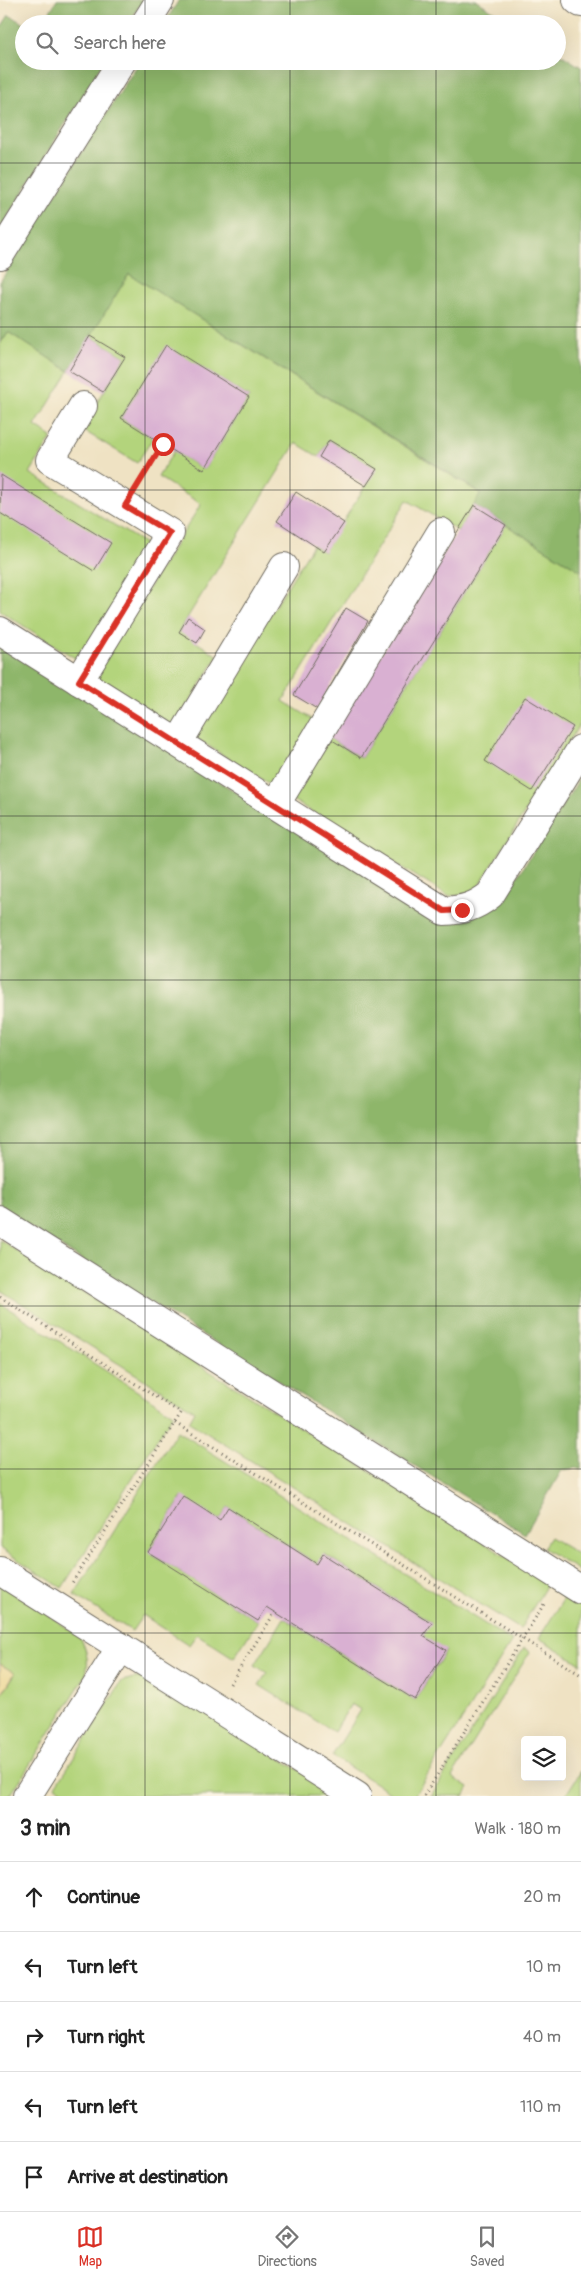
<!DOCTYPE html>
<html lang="en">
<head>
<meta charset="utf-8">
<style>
  :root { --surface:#fff; --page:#f2f2f2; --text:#222; --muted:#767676; --line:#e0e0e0; --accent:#d93025 }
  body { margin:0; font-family:Pangolin,sans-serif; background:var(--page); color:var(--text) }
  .controls { position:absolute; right:15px; bottom:15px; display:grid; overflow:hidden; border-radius:5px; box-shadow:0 5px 20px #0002 }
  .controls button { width:45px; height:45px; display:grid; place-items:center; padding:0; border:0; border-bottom:1px solid var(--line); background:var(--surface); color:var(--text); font:25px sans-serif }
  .stop { position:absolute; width:15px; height:15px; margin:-11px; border:4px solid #d93025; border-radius:50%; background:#fff }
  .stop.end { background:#d93025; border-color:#fff; box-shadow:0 1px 5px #0008 }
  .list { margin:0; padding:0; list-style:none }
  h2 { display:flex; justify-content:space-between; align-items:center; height:65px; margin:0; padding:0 20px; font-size:21px }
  h2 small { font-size:16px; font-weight:400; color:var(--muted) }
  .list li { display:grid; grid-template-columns:32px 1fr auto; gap:15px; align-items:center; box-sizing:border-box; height:70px; padding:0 20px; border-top:1px solid var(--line) }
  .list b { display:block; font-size:19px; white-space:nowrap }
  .list em { font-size:16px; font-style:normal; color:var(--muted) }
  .icon { flex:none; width:28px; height:28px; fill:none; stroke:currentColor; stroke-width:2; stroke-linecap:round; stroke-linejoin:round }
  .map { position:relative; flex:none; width:581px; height:1796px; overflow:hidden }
  .search { position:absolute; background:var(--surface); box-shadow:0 5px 20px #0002; left:15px; right:15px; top:15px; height:55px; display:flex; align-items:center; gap:12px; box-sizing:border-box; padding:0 18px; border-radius:28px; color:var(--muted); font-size:19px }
  .sheet { height:415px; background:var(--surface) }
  nav { display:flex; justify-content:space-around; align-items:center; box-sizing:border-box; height:70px; border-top:1px solid var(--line); background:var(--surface); font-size:14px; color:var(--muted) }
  nav a { display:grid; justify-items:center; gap:2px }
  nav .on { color:var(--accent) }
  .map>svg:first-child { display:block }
  .green { fill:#b3d47b; stroke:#6f8053 }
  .forest { fill:#8eb66b; stroke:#5c704b }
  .sand { fill:#eeda9e; stroke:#8c8264 }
  .building { fill:#d9b0d2 }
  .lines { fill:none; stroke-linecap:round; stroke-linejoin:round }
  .minor-casing { stroke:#706b60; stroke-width:30 }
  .path { stroke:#706b60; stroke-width:3; stroke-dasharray:1 4; stroke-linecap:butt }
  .minor { stroke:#fff; stroke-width:28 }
  .route { stroke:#d93025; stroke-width:6 }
  .grid { fill:none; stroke:#2b2b2b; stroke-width:1; stroke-opacity:0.55 }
</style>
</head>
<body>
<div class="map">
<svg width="581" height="1796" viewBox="0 0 581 1796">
  <rect width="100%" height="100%" fill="#fcf5e5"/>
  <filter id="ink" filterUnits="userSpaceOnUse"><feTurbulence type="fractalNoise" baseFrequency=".02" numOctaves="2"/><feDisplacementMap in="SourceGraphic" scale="10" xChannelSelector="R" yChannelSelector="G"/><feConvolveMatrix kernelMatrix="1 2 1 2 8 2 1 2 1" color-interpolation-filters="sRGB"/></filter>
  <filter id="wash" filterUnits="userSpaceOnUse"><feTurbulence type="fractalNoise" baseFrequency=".0096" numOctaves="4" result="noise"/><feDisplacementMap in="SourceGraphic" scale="20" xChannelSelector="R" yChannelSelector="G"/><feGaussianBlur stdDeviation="1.12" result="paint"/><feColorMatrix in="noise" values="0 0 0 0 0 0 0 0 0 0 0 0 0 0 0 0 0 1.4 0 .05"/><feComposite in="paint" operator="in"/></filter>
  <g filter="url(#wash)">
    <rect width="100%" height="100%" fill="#efe2c3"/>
    <g class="green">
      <path d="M129,274L481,494L458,531L407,500L283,701L314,720L273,786L194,737L313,545L324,552L376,469L329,440L319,457L296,443L179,631L218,656L174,727L93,677L201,504L158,477L174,451L204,470L249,397L166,346L121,418L153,438L137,463L81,429L125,357L90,336Z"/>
      <path d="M8,332L69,371L35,426L52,437L30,473L150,547L78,660L0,611V344Z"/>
      <path d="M506,525L581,571V722L479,886L464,895L448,896L291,799L329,738L361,758Z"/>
      <path d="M0,1240L548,1583L520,1629L189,1422L195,1411L0,1290Z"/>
      <path d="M0,1303L173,1414L62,1588L0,1548Z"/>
      <path d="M177,1431L512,1641L414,1796H396L332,1756L361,1710L351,1704L334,1732L259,1685L267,1673L255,1665L284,1618L415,1700L446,1651L423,1636L431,1622L324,1554L317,1564L228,1507L220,1520L182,1497L148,1552L258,1621L234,1658L197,1634L189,1645L143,1615L132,1631L74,1595Z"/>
      <path d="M550,1537L581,1556V1572L543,1548Z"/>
      <path d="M0,1581L80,1637C87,1651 89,1660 86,1675L10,1796H0V1697L15,1674L0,1664Z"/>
      <path d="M566,1595L581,1605V1664L539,1638Z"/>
      <path d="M524,1648L530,1652L452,1777L469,1788L464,1796H431Z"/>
      <path d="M147,1677L341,1796H72L56,1786L122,1681L134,1678Z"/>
      <path d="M581,1771V1796H565Z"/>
    </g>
    <g class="forest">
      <path d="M57,0H143L128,24H42Z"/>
      <path d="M179,0H476L513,24H164Z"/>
      <path d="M9,15L24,24V61H104L0,229V29Z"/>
      <path d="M557,52L581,67V571L474,505L481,493L129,274L69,371L8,332L0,344V282L140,61H557Z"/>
      <path d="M0,643L435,918L502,902L581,776V1470L576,1468L562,1470L525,1534L0,1209Z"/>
    </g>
    <path class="sand" d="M0,1664L15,1673L0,1697Z"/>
    <g id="blocks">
      <g class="building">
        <path d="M90,336L125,357L103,392L69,371Z"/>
        <path d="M166,345L249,397L204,470L121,418Z"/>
        <path d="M329,440L377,469L366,486L319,457Z"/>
        <path d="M1,475L111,543L94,571L0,513Z"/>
        <path d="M296,492L344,523L324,552L277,521Z"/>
        <path d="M474,505L506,525L361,758L329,738Z"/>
        <path d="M346,608L368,621L317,709L294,695Z"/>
        <path d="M188,617L205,629L197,643L179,632Z"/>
        <path d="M525,697L573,727L532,791L485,761Z"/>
        <path d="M183,1496L220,1520L228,1507L317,1564L323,1554L432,1623L423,1636L446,1650L415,1700L267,1607L258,1621L148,1552Z"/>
      </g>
    </g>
  </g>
  <g filter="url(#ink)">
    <use href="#blocks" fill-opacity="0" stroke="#706b60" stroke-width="1"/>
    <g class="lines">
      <defs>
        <g id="minor">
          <path d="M577,0L581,3"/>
          <path d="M145,24L160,0"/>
          <path d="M0,255L122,61"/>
          <path d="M0,631L444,911C463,910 475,907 490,895L581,749"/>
          <path d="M79,681L170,533L50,460L83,406"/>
          <path d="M178,743L284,567"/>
          <path d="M276,804L441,532"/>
          <path d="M0,1221L581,1590"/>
          <path d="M0,1571L357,1796"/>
          <path d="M27,1796L121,1647"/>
        </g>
      </defs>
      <use href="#minor" class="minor-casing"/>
      <g class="path">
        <path d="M140,482L163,444"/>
        <path d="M0,1297L181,1413L72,1583"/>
        <path d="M175,1423L581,1675"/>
        <path d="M230,1684L275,1612"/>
        <path d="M424,1796L546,1601"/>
      </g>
      <use href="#minor" class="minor"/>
    </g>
  </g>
  <g class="lines" filter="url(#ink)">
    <path class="route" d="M163,444L125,506L170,533L79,681L444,911L462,910"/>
  </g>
  <path class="grid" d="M145,0V24M290,0V24M436,0V24M145,61V1796M290,61V1796M436,61V1796M0,163H581M0,327H581M0,490H581M0,653H581M0,816H581M0,980H581M0,1143H581M0,1306H581M0,1469H581M0,1633H581"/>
</svg>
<div class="controls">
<button><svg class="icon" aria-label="layers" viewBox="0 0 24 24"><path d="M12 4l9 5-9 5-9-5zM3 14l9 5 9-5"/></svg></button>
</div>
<div class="stop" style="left:163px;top:444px"></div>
<div class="stop end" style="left:462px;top:910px"></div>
<div class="search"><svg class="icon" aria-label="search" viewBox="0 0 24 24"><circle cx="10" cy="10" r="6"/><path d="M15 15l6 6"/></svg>Search here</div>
</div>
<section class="sheet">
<h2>3 min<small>Walk · 180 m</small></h2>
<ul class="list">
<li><svg class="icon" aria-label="ahead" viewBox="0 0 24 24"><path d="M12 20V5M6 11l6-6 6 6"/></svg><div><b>Continue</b></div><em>20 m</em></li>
<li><svg class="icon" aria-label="left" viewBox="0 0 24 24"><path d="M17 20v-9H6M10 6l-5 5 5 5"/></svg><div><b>Turn left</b></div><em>10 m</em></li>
<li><svg class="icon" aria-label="right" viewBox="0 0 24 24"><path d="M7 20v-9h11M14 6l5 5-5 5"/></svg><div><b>Turn right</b></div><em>40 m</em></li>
<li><svg class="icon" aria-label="left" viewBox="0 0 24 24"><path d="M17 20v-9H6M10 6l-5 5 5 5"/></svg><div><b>Turn left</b></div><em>110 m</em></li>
<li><svg class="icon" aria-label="arrive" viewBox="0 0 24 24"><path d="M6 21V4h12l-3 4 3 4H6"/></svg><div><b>Arrive at destination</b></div></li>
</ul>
</section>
<nav>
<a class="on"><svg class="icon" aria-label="map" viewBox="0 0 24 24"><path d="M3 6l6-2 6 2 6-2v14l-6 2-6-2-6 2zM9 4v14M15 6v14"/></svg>Map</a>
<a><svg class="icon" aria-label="directions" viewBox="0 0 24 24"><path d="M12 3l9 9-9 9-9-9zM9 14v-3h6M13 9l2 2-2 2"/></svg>Directions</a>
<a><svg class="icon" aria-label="saved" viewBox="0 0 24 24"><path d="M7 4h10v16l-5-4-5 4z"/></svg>Saved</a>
</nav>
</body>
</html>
